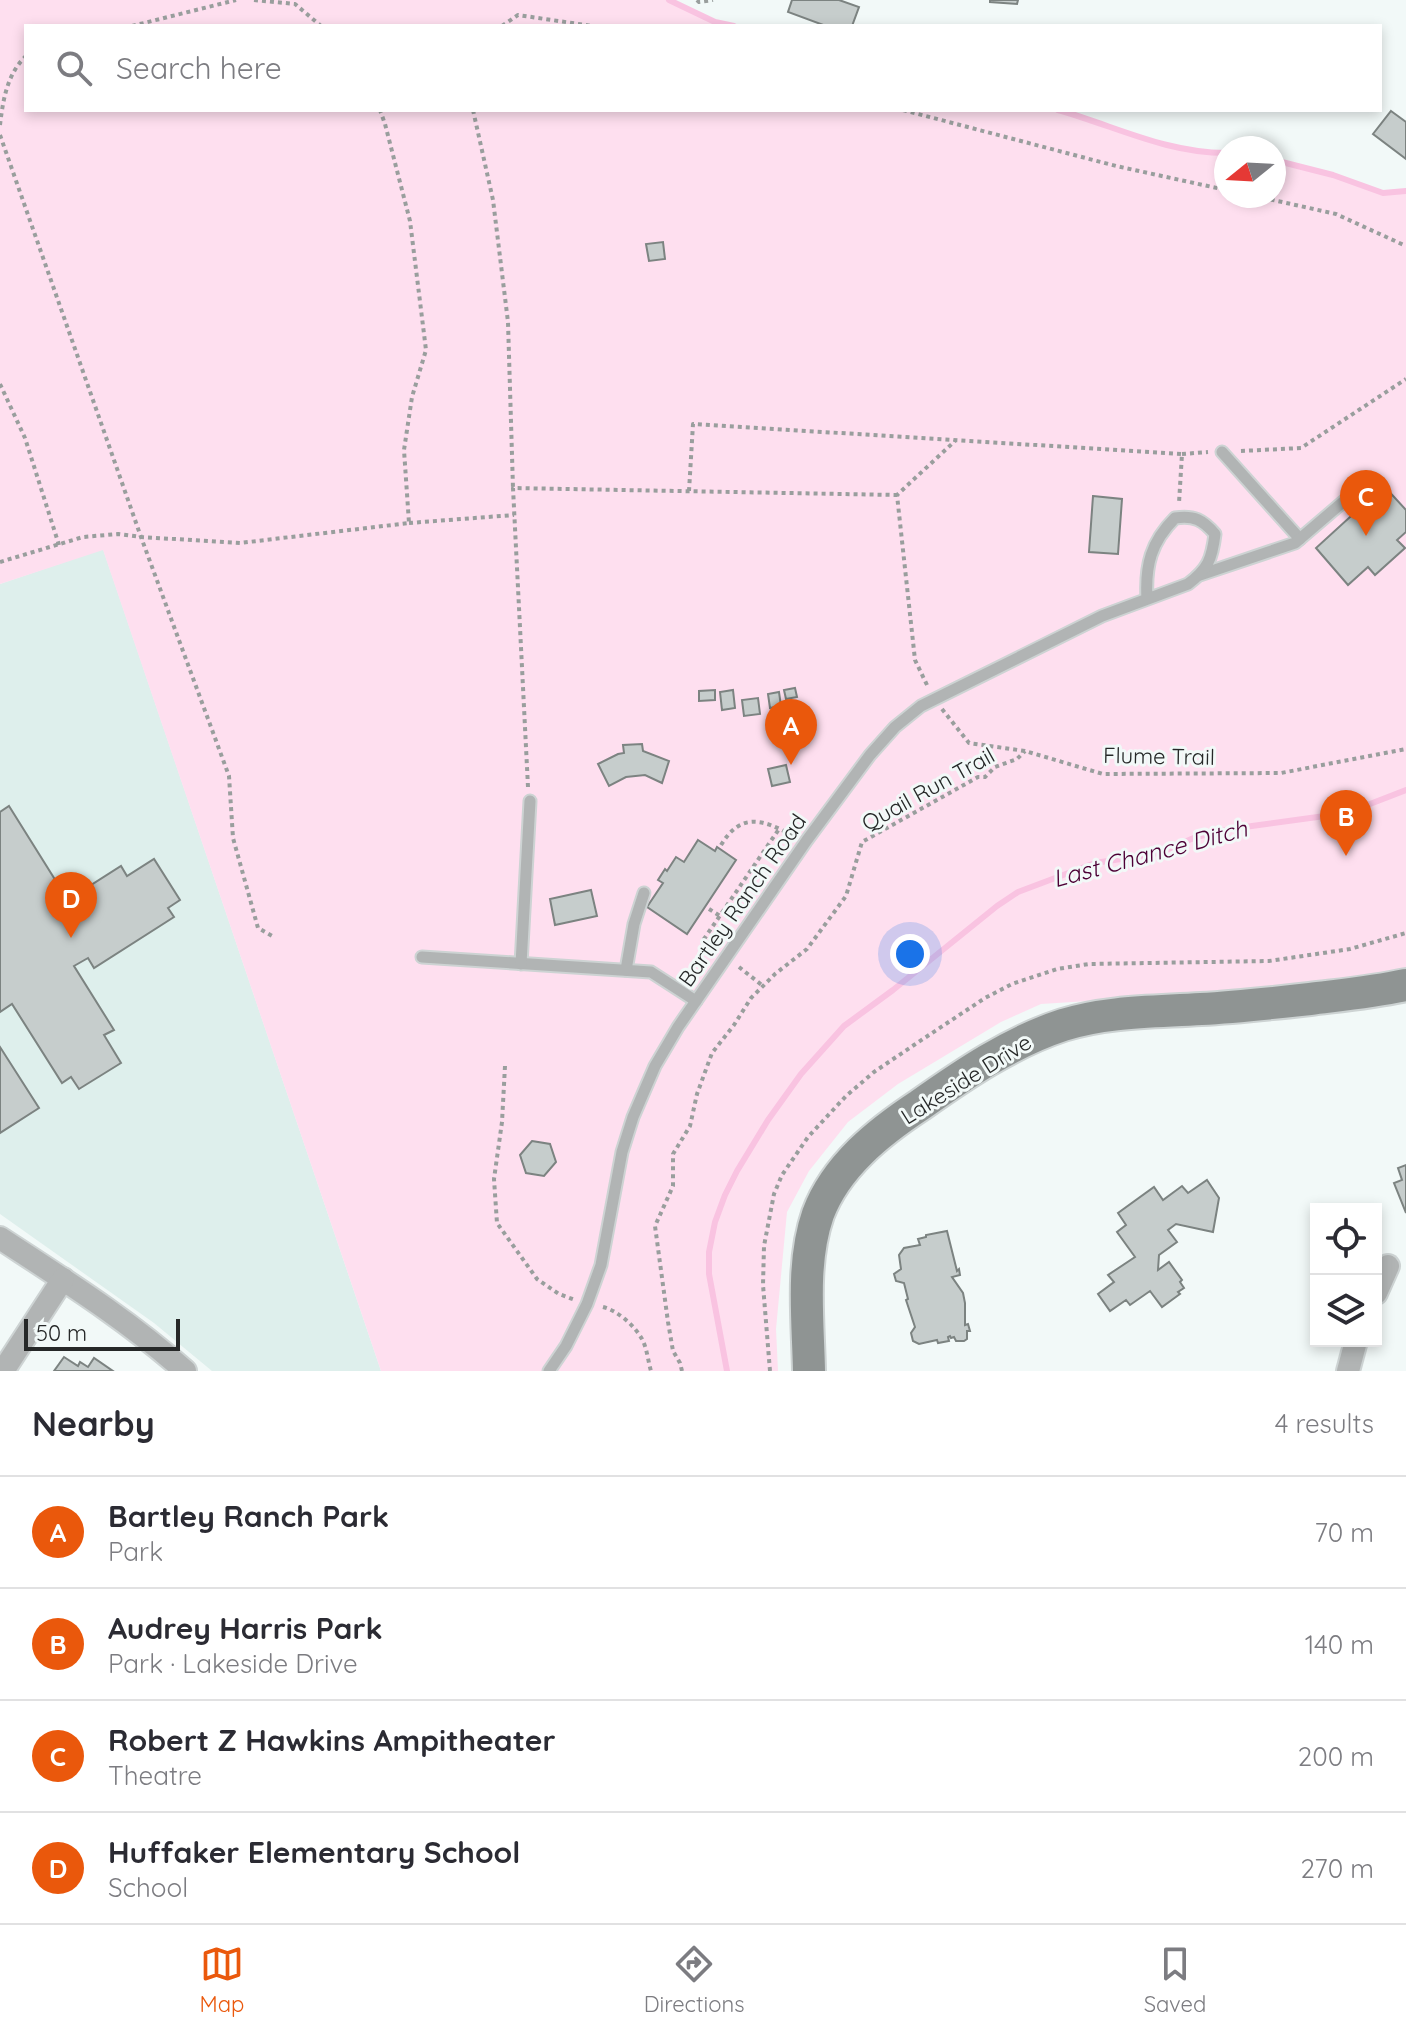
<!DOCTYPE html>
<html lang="en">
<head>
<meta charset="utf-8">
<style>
  :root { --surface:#fff; --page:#f7f7f7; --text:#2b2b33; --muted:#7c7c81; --line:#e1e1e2; --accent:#ea580c }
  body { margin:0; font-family:Quicksand,sans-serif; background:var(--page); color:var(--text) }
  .controls { position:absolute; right:24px; bottom:24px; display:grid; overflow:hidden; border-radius:0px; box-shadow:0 4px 12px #0003 }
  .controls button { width:72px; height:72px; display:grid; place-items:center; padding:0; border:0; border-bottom:2px solid var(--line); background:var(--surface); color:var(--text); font:40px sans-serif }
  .compass { position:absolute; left:1214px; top:136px; width:72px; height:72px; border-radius:50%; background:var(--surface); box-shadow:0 4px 12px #0003; rotate:252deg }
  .scale { position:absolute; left:24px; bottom:20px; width:156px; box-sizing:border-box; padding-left:8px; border:4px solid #262828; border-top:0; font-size:22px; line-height:28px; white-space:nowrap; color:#262828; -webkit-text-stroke:6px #f2f9f8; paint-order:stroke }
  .you { position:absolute; left:910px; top:954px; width:28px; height:28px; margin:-20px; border:6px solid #fff; border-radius:50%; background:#1a73e8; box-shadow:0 0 0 12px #1a73e833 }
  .badge { display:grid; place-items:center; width:52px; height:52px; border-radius:50%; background:var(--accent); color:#fff; font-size:26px; font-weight:700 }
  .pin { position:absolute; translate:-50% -66px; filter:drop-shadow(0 2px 4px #0008) }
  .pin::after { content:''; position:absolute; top:42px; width:28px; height:24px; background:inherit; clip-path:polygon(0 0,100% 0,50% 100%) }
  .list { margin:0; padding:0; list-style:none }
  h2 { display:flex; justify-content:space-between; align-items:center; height:104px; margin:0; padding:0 32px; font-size:34px }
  h2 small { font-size:26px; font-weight:400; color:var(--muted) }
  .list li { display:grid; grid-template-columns:52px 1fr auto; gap:24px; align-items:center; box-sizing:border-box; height:112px; padding:0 32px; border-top:2px solid var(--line) }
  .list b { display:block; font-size:30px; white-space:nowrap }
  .list p { margin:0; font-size:26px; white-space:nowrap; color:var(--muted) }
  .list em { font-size:26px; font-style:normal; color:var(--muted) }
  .icon { flex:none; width:44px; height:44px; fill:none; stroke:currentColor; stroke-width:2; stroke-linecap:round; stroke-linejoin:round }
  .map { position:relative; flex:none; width:1406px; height:1371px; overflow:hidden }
  .search { position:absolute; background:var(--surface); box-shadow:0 4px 12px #0003; left:24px; right:24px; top:24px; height:88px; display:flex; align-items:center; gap:20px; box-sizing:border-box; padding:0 28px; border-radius:0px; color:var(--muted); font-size:30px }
  .sheet { height:552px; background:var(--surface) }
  nav { display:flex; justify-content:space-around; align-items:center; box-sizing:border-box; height:112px; border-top:2px solid var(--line); background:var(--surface); font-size:22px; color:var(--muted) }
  nav a { display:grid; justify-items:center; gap:4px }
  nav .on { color:var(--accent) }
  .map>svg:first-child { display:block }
  .built { fill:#deefec }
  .green { fill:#fedfef }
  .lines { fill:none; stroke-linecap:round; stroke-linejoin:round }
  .stream { stroke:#f9c3e1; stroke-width:6 }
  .building { fill:#c6cdcc; stroke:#7c8381; stroke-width:2 }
  .lane-casing { stroke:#cdd3d3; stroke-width:15 }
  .street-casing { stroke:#cdd3d3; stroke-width:26 }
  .secondary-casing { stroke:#cdd3d3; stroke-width:36 }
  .path { stroke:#999e9d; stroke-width:4; stroke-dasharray:4 4; stroke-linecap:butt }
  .lane { stroke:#b1b4b4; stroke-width:11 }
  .street { stroke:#b1b4b4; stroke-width:22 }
  .secondary { stroke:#8f9493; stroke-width:32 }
  .labels { text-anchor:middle; stroke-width:6; stroke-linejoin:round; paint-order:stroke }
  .street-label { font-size:22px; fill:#262828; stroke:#f2f9f8 }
  .water-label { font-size:24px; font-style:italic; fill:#4d0036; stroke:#f2f9f8 }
</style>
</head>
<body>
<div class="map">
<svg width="1406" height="1371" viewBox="0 0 1406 1371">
  <rect width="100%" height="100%" fill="#f2f9f8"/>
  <path class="built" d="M103,549L381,1371H212L154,1323L0,1214V584Z"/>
  <path class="green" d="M0,0H669L715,22L734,26H26V110H1058C1112,128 1168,153 1226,153V196H1274V160L1333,175L1382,193L1406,191V981L1041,1004L1001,1022L898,1084L848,1122L809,1171L787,1212L776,1329L778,1371H381L103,550L0,584Z"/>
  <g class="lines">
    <g class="stream">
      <path d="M669,0L715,22L734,26"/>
      <path d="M1058,110C1115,126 1166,153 1226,153"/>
      <path d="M1274,160L1333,175L1383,193L1406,191"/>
      <path d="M727,1371L709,1274V1252L715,1222L725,1195L737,1171L768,1120L801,1074L844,1026L893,990L997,906L1018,892L1095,863L1159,853L1196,837L1230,829L1332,815L1357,809L1406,790"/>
    </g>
  </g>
  <g class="building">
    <path d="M792,0H839L859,7L852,26H826L788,12Z"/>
    <path d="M990,0H1018L1017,4L990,2Z"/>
    <path d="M1391,111L1406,122V159L1373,134Z"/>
    <path d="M663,242L665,259L649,261L646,244Z"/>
    <path d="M1384,486L1406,510V532L1397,540L1405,548L1375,575L1368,567L1348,585L1316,548Z"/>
    <path d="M1093,496L1122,499L1118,554L1089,552Z"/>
    <path d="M795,688L797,697L786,699L784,690Z"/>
    <path d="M715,690V700L699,701V691Z"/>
    <path d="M733,690L735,708L722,710L720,692Z"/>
    <path d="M779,692L781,706L770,708L768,694Z"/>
    <path d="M758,698L760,714L744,716L742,700Z"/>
    <path d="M642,744L643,751L669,761L662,783L645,775L626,777L609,786L598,764L618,754L624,753L623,745Z"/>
    <path d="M786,765L790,782L772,786L768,769Z"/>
    <path d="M9,806L59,886L49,892L58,906L121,866L127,876L154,859L180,900L168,908L174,917L94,968L88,958L74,966L114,1030L104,1035L121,1063L79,1089L71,1077L62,1083L12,1004L0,1012V812Z"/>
    <path d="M698,840L715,851L717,847L736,860L687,934L647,907L663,883L658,880L665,869L667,871L676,857L684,862Z"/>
    <path d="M591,890L597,916L555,925L550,899Z"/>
    <path d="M0,1047L39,1108L0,1133Z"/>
    <path d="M532,1141L550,1144L556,1162L544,1176L526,1173L520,1155Z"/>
    <path d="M1406,1165V1213L1394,1183L1402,1180L1398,1168Z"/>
    <path d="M1207,1180L1219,1198L1213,1232L1176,1224L1168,1230L1177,1242L1159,1255L1158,1270L1169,1262L1182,1280L1180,1282L1184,1288L1178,1292L1180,1294L1162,1307L1150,1291L1130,1305L1126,1300L1110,1311L1098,1294L1114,1282L1108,1275L1135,1257L1117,1232L1126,1225L1118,1213L1154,1187L1163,1200L1182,1186L1188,1193Z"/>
    <path d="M947,1231L957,1271L959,1269L960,1275L952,1277L963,1293L965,1303V1325L968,1324L970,1331H967V1339L964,1341H956L954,1337L951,1338L950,1336L948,1337L949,1341L938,1343L937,1340L919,1344L913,1341L911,1333L915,1327L906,1300L908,1299L904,1283L896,1281L894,1274L901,1269L899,1255L904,1248L920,1245L918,1239L926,1237V1235Z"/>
    <path d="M64,1357L78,1366L80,1362L88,1367L94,1358L113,1371H54Z"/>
  </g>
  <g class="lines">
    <defs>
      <g id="lane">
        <path d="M1222,452L1300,539"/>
        <path d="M1200,575L1295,543L1350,496"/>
        <path d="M422,957L651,972L696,1001"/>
        <path d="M521,964L530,801"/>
        <path d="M626,970L634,924L644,893"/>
        <path d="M549,1371L566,1346L587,1304L601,1265L622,1152L633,1117L655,1066L678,1027L807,840L870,755L895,727L921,706L1102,616L1188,584C1208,569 1212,559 1215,534C1203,520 1194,515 1175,518C1151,542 1145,565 1147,599"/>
      </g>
      <g id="street">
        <path d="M0,1238C64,1280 128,1320 185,1371"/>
        <path d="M1376,1293L1388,1266"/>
        <path d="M3,1371L63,1279"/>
        <path d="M1348,1371L1356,1341"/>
      </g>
      <path id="secondary" d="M809,1371C808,1320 801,1263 818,1214C836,1166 879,1132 920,1105C964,1074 1011,1042 1063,1025C1107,1011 1155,1012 1201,1009C1238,1007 1274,1003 1310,999C1342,995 1374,992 1406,985"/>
    </defs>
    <use href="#lane" class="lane-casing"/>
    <use href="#street" class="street-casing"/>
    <use href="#secondary" class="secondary-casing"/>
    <g class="path">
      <path d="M254,0L295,4L321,26"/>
      <path d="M697,0L699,2L713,0"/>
      <path d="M132,26L236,0"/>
      <path d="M502,26L518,15L592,26"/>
      <path d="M473,110L493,200L508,322L513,488"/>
      <path d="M903,110L1116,166L1226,190"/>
      <path d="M0,125C3,100 7,74 26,56"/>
      <path d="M0,135L141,537L229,776L233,838L258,928L274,937"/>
      <path d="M1255,196L1336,214L1406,246"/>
      <path d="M0,384L25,438L59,545"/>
      <path d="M1241,451L1301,448L1406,379"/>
      <path d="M1182,454L1208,452"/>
      <path d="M689,491L693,424L1182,454L1179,503"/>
      <path d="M409,523L514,515"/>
      <path d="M0,562L83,537L118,534L141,537L240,543L409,523L404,450L412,397L426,350L410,221L385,124L380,110"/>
      <path d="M927,685L915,660L897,495L955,441"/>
      <path d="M942,709L969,743L1025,751L1103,774L1281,773L1406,749"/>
      <path d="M528,787L513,488L897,495"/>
      <path d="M721,845C741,812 763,819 793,836"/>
      <path d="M709,909L720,916"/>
      <path d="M717,949L704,939L779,829"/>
      <path d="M739,967L763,986"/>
      <path d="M505,1066L502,1122L494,1179L497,1223L537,1279L559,1294L575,1300"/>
      <path d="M603,1307C618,1311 634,1325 642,1339C647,1348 648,1361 651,1371"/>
      <path d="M682,1371L680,1363L673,1351L668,1322L655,1226L673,1186V1154L690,1126L697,1094L712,1053L734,1025L751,998L775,974L807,949L846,896L862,842L978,777H985L995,767L1017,759L1025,751"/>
      <path d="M770,1371L763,1285L764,1246L774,1194L782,1175L808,1137L846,1096L874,1072L914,1045L985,998L1012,984L1057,969L1089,964L1269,961L1350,949L1406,933"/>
    </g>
    <use href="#lane" class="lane"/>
    <use href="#street" class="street"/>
    <use href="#secondary" class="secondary"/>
  </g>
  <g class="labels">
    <g class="street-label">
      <text transform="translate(1159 756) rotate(1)" y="8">Flume Trail</text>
      <text transform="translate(928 789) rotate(-29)" y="8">Quail Run Trail</text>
      <text transform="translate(742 900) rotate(-55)" y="8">Bartley Ranch Road</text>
      <text transform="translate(966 1079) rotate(-32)" y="8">Lakeside Drive</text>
    </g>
    <g class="water-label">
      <text transform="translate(1150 854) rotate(-15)" y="8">Last Chance Ditch</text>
    </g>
  </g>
</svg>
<div class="controls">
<button><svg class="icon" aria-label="locate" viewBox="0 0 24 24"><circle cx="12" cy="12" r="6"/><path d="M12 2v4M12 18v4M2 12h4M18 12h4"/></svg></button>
<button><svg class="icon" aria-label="layers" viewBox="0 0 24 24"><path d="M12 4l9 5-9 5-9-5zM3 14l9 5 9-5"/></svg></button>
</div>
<svg class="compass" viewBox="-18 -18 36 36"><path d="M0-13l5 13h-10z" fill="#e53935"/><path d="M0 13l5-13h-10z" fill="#7c7c81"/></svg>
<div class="scale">50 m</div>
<div class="you"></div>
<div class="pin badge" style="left:791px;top:765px">A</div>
<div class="pin badge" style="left:1346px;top:856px">B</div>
<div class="pin badge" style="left:1366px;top:536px">C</div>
<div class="pin badge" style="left:71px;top:938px">D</div>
<div class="search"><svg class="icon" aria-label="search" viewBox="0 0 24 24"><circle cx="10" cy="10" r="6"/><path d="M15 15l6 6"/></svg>Search here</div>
</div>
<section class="sheet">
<h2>Nearby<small>4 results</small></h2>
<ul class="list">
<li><span class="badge">A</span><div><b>Bartley Ranch Park</b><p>Park</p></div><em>70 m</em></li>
<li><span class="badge">B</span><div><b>Audrey Harris Park</b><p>Park · Lakeside Drive</p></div><em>140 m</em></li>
<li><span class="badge">C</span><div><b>Robert Z Hawkins Ampitheater</b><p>Theatre</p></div><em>200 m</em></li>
<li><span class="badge">D</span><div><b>Huffaker Elementary School</b><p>School</p></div><em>270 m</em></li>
</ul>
</section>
<nav>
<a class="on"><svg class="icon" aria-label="map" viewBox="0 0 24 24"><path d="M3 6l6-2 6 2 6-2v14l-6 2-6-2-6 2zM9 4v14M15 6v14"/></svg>Map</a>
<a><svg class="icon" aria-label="directions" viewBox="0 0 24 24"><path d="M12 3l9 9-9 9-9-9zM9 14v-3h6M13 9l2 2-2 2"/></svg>Directions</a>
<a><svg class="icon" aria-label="saved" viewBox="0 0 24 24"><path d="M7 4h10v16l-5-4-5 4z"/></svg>Saved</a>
</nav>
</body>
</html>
